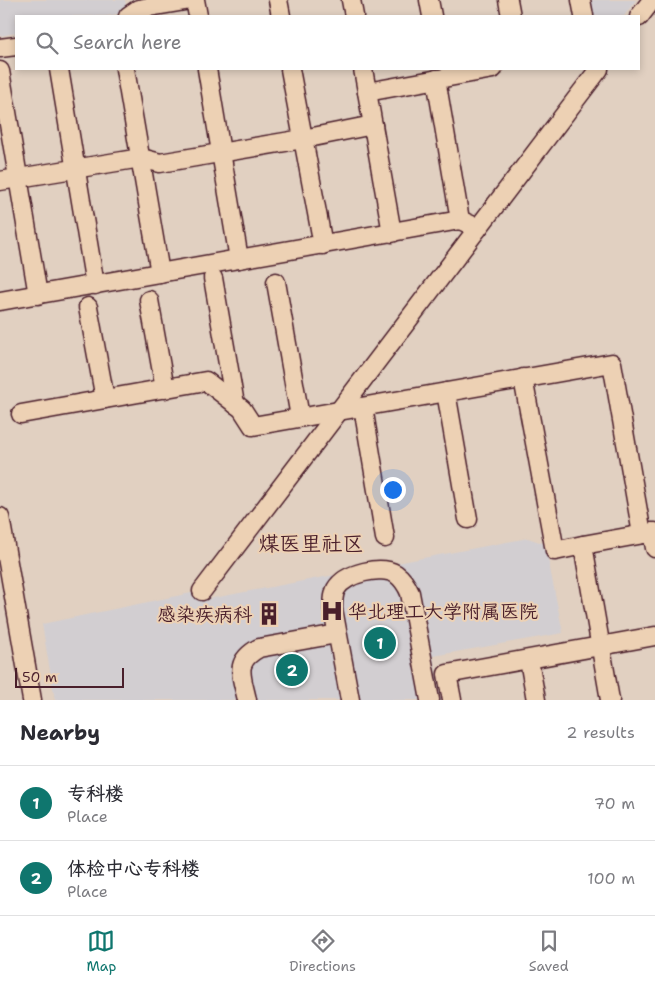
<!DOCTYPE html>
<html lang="en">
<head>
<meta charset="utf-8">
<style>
  :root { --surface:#fff; --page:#f7f7f7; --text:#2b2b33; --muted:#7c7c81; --line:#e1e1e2; --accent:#0f766e }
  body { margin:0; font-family:"Shantell Sans","LXGW WenKai TC",sans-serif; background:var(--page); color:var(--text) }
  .scale { position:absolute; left:15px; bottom:12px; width:109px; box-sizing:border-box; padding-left:5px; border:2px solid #4a1f2b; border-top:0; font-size:14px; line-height:18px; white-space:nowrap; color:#4a1f2b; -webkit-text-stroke:4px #edd1b4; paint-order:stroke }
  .you { position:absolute; left:392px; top:489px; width:18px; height:18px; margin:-12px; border:4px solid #fff; border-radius:50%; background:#1a73e8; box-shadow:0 0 0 8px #1a73e833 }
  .badge { display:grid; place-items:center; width:32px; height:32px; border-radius:50%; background:var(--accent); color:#fff; font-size:16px; font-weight:700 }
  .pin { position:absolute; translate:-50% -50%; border:2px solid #fff; box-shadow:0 1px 5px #0006 }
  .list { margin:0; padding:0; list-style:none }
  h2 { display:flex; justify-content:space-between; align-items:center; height:65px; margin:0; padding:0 20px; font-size:21px }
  h2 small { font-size:16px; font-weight:400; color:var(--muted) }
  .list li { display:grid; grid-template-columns:32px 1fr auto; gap:15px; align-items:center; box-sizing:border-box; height:75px; padding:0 20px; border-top:1px solid var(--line) }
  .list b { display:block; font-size:19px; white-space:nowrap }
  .list p { margin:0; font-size:16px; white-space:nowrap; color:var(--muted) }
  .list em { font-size:16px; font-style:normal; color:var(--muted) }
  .icon { flex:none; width:28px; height:28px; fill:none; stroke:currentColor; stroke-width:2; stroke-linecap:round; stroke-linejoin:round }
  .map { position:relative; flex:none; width:655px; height:700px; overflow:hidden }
  .search { position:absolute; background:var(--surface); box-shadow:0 2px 8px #0003; left:15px; right:15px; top:15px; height:55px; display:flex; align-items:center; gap:12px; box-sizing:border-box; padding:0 18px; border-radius:0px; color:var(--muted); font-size:19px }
  .sheet { height:215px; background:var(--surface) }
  nav { display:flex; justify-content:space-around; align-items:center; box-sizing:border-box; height:70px; border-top:1px solid var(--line); background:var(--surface); font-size:14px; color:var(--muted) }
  nav a { display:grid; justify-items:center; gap:2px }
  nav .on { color:var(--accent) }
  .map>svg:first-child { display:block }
  .built { fill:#d2ced1 }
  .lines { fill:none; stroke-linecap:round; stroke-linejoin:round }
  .minor-casing { stroke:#4a1f2b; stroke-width:21 }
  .minor { stroke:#edd1b4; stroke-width:18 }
  .labels { text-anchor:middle; stroke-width:4; stroke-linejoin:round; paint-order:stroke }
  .poi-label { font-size:19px; fill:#4a1f2b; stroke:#edd1b4; text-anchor:start }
  .quarter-label { font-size:21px; fill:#4a1f2b; stroke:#edd1b4 }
</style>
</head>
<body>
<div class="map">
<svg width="655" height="700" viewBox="0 0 655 700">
  <rect width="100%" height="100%" fill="#e1d0c1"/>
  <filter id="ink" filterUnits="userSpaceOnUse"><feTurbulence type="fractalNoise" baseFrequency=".02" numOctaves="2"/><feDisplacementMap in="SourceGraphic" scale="10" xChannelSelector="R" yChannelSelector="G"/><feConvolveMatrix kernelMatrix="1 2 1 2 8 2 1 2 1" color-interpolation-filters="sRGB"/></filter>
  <g filter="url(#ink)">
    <g class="built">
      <path d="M0,0H125L127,12L107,16H16V33L0,36Z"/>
      <path d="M591,0H636L624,16H593Z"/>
      <path d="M528,538L545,544L563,633L433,656L441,700H55L42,624L196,592L208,599Z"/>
    </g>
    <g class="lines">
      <defs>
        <g id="minor">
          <path d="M195,0L198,16"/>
          <path d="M278,0L281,16"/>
          <path d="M351,0L354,16"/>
          <path d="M429,0L432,16"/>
          <path d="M508,0L511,16"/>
          <path d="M581,0L584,16"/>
          <path d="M128,16L138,9L191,0"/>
          <path d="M639,17L652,0"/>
          <path d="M0,48L16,46"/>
          <path d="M59,69L95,285"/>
          <path d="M125,69L160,273"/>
          <path d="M207,69L239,259"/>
          <path d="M290,69L323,245"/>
          <path d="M363,69L392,233"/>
          <path d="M0,71L38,295"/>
          <path d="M436,79L460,220"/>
          <path d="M367,92L493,69"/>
          <path d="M0,181L141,158L160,163L303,139L373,125"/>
          <path d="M213,278L235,404"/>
          <path d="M276,282L300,417"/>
          <path d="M149,300L165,389"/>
          <path d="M0,301L460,220L478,228"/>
          <path d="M88,307L105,399"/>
          <path d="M523,378L555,551L583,545L655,532"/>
          <path d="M446,392L468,519"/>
          <path d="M363,407L385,538"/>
          <path d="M21,414L206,381L242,409L253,426L612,363L642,534"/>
          <path d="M0,517L32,700"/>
          <path d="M652,532L655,548"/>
          <path d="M583,545L610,700"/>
          <path d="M202,591L599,69"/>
          <path d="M529,660L536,700"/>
          <path d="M247,700C242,676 233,662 259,648L337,634"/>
          <path d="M350,700L333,609C333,602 333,595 336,589C345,573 381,565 396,574C403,579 407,586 410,593L430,700"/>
          <path d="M452,700L447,674L655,636"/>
        </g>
      </defs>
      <use href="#minor" class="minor-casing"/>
      <use href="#minor" class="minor"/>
    </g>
  </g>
  <defs>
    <symbol id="hospital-bare" viewBox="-9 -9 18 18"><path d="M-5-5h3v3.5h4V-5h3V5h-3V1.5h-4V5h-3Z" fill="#4a1f2b" stroke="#edd1b4" stroke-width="2.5" paint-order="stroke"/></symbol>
    <symbol id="building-bare" viewBox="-9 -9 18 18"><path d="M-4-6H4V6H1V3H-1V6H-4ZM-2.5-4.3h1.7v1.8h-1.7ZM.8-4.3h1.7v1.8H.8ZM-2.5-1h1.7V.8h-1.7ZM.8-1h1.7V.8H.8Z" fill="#4a1f2b" stroke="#edd1b4" stroke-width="2.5" paint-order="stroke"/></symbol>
  </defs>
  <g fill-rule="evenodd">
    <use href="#hospital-bare" x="316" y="595" width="32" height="32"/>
    <use href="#building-bare" x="253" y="598" width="32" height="32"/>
  </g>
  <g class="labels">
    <g class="poi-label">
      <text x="348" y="618">华北理工大学附属医院</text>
      <text x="252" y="621" text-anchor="end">感染疾病科</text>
    </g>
    <g class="quarter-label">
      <text x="311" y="551">煤医里社区</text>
    </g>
  </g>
</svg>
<div class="scale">50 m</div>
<div class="you"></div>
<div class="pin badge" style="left:380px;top:643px">1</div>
<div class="pin badge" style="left:292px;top:670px">2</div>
<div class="search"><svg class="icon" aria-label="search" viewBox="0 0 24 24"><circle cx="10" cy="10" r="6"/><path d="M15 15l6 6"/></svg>Search here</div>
</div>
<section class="sheet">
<h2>Nearby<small>2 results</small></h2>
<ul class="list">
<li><span class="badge">1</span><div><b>专科楼</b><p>Place</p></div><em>70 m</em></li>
<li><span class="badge">2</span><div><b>体检中心专科楼</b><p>Place</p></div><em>100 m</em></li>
</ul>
</section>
<nav>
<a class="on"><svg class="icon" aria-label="map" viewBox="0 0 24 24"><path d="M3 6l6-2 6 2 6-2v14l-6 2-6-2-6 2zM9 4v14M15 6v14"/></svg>Map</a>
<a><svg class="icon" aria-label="directions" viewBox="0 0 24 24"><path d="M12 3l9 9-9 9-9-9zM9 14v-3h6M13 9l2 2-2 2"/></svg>Directions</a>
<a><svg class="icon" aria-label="saved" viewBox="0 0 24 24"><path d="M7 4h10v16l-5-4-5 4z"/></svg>Saved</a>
</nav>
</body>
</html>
